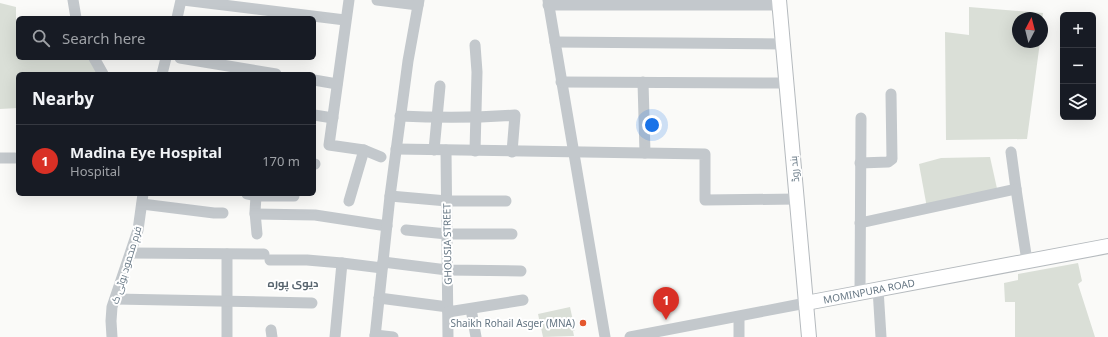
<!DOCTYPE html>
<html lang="en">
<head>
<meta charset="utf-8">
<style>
  :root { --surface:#171b24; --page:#242831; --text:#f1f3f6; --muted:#9ea1a6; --line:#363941; --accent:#d93025 }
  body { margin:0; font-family:"Noto Sans",Cairo,sans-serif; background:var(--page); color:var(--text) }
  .controls { position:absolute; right:12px; top:12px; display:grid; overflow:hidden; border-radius:6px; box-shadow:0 4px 16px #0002 }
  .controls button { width:36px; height:36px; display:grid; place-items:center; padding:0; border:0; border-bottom:1px solid var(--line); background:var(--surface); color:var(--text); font:20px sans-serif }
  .compass { position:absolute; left:1012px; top:12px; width:36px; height:36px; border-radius:50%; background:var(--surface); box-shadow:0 4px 16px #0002; rotate:7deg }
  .you { position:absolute; left:652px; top:125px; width:14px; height:14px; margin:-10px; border:3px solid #fff; border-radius:50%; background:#1a73e8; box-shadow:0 0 0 6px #1a73e833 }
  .badge { display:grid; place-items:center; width:26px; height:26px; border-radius:50%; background:var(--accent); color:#fff; font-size:13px; font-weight:700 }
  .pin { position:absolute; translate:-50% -33px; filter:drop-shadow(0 1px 2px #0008) }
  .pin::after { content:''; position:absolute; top:21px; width:14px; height:12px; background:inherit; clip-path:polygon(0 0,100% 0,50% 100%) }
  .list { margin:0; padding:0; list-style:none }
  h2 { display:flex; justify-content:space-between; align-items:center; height:52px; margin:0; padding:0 16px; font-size:17px }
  h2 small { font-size:13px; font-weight:400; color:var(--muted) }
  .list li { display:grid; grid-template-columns:26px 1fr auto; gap:12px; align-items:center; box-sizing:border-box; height:72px; padding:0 16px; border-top:1px solid var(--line) }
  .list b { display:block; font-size:15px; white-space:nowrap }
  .list p { margin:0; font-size:13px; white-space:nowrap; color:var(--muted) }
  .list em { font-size:13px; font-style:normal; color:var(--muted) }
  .icon { flex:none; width:22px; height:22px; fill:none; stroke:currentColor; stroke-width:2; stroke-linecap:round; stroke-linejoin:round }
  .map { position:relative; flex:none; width:1108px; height:337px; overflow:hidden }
  .search { position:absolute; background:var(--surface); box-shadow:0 4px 16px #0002; left:16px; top:16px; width:300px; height:44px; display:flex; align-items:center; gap:10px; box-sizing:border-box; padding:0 14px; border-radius:6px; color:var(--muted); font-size:15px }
  .panel { position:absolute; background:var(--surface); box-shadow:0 4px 16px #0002; left:16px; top:72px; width:300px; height:124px; border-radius:6px }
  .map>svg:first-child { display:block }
  .green { fill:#dadfd7 }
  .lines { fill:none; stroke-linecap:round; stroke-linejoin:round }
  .major-casing { stroke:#b5babe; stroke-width:16 }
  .minor { stroke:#c3c8cc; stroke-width:11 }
  .major { stroke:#fff; stroke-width:14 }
  .poi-dot { fill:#e4572e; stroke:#fff; stroke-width:1.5 }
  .labels { text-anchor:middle; stroke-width:4; stroke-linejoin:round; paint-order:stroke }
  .street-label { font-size:10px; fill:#657683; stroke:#fff }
  .poi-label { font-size:10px; fill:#657683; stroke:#fff; text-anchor:end }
  .neighbourhood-label { font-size:11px; font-weight:bold; fill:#57646e; stroke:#fff }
</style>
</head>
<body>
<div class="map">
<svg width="1108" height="337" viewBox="0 0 1108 337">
  <rect width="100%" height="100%" fill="#fafaf8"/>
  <g class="green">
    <path d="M0,3L16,7V21L18,22V58H94L103,74H18V108L0,109Z"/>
    <path d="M969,7L1043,13L1042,25V18H1018V42H1040L1027,139L946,140L945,32L969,35Z"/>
    <path d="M990,157L998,193L927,208L919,164L941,158Z"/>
    <path d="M1078,263L1082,281L1078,284L1095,337H1015V302H1005L1004,283L1018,280V274Z"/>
    <path d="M570,307L575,330L573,331L574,336L543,337L538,314Z"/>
  </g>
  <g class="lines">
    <defs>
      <g id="major">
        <path d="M779,0L809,337"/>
        <path d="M806,303L1108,246"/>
      </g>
    </defs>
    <use href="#major" class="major-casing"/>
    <g class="minor">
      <path d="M73,0L76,18"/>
      <path d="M183,0L345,20"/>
      <path d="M349,0L329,145L364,150L381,157"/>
      <path d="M377,0L418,5"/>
      <path d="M548,0L605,337"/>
      <path d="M548,5H780"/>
      <path d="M177,18L181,0"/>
      <path d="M555,42L783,44"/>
      <path d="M94,58L103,74"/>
      <path d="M180,58L276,74"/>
      <path d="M162,74L166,58"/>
      <path d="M314,80L337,84"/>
      <path d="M561,82L786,83"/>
      <path d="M643,82L645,153"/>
      <path d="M314,115L333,118"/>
      <path d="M400,116C439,118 476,118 515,115L512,152"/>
      <path d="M396,149L705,154V200L797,199"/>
      <path d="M434,150L440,86"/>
      <path d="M446,150L448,337"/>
      <path d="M475,151L477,72L475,45"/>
      <path d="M1011,152L1016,189"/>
      <path d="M0,158H15"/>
      <path d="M860,163L888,162L892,159L891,94"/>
      <path d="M314,164H315"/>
      <path d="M247,194L256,196H294"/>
      <path d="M256,196L255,212L257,234"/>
      <path d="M390,196L447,201H506"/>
      <path d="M349,201L364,150"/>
      <path d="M142,204L214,213H223"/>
      <path d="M255,214L315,215L387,226"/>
      <path d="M860,223L1016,189L1027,261"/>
      <path d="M406,230L447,234H512"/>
      <path d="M131,253L264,254"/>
      <path d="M227,254V337"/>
      <path d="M270,260H307L342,263"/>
      <path d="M383,262L447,270L521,271"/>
      <path d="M878,289L881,337"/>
      <path d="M860,292L861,118"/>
      <path d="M379,298L448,307"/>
      <path d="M115,299L312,303"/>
      <path d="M471,309L476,337"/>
      <path d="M448,312L523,300"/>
      <path d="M739,317V337"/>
      <path d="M271,330L272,337"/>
      <path d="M375,335L393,337"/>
      <path d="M112,337L111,321L112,307L138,230L143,194"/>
      <path d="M335,337L342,263L382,268"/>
      <path d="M375,337L390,196L408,61L419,0"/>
      <path d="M630,337L806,303"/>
    </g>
    <use href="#major" class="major"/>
  </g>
  <circle class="poi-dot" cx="583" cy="323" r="4"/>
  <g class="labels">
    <g class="street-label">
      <text transform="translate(794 169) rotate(-95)" y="4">بند روڈ</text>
      <text transform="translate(447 244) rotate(-91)" y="4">GHOUSIA STREET</text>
      <text transform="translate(126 265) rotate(-73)" y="4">فرم محمود بوٹی ک</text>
      <text transform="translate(869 291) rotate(-11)" y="4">MOMINPURA ROAD</text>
    </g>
    <g class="poi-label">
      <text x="575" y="327">Shaikh Rohail Asger (MNA)</text>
    </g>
    <g class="neighbourhood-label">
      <text x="293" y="287">دیوی پورہ</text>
    </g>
  </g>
</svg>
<div class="controls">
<button>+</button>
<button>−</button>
<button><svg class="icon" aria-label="layers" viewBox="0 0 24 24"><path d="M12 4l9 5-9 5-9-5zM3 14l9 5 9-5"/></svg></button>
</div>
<svg class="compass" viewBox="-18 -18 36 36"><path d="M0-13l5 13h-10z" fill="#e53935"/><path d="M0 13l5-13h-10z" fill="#9ea1a6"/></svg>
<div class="you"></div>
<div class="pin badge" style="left:666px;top:320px">1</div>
<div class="search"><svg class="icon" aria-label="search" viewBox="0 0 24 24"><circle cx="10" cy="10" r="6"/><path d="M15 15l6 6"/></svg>Search here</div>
<section class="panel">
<h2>Nearby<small></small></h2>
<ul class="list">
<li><span class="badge">1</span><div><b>Madina Eye Hospital</b><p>Hospital</p></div><em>170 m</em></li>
</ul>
</section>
</div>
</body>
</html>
